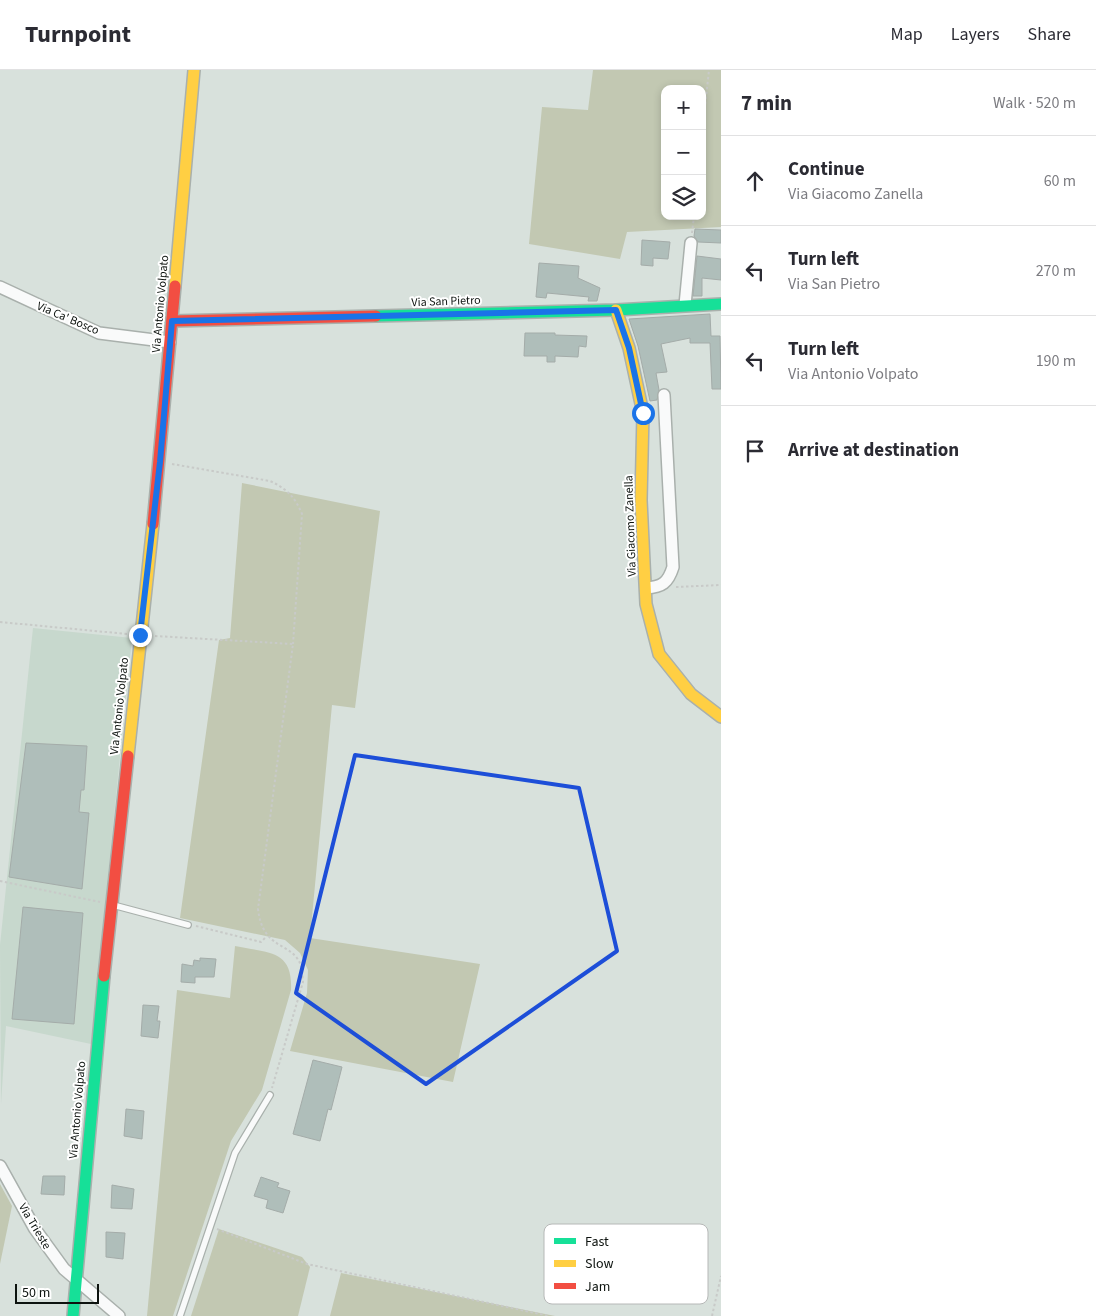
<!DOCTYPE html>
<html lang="en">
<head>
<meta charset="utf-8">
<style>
  :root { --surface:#fff; --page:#f2f2f3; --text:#2b2b33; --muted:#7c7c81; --line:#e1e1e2 }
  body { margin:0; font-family:"Source Sans 3",sans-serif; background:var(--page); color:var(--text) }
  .controls { position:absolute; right:15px; top:15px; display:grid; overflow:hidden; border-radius:10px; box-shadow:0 2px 8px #0003 }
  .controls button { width:45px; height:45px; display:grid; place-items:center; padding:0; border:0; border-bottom:1px solid var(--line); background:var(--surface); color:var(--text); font:25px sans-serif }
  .scale { position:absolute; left:15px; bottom:12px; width:84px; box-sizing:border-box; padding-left:5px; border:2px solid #0d130f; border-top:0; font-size:14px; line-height:18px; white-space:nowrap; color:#0d130f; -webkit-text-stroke:4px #fff; paint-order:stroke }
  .stop { position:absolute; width:15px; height:15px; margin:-11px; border:4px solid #1a73e8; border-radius:50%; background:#fff }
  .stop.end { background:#1a73e8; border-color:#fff; box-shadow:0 1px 5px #0008 }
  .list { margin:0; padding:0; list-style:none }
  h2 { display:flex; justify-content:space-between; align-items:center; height:65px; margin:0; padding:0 20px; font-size:21px }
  h2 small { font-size:16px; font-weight:400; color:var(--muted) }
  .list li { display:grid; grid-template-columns:32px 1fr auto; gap:15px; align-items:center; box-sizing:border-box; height:90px; padding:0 20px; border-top:1px solid var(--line) }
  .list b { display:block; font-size:19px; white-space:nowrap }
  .list p { margin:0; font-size:16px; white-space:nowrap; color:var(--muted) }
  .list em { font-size:16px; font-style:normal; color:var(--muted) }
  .icon { flex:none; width:28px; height:28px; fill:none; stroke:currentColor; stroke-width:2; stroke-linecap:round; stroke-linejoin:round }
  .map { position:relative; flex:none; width:721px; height:1246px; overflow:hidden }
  header { display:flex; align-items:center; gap:30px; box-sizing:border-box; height:70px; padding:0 25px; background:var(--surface); border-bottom:1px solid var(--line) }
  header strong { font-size:24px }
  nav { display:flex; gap:28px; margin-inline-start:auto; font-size:18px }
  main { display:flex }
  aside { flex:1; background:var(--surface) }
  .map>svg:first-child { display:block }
  .built { fill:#c7d8cd }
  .green { fill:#c2c8b2; fill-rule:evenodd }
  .building { fill:#afbeba; stroke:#a4aca9 }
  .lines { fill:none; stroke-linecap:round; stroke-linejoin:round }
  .lane-casing { stroke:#a9b0ac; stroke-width:8 }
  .street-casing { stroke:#a9b0ac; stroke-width:14 }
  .fast-casing { stroke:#a9b0ac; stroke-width:14 }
  .slow-casing { stroke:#a9b0ac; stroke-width:14 }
  .jam-casing { stroke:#a9b0ac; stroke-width:14 }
  .path { stroke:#c8cac8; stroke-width:2; stroke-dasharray:2.5 2.5; stroke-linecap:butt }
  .lane { stroke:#f9fafa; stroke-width:5.5 }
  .street { stroke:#f9fafa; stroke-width:11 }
  .fast { stroke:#16e098; stroke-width:11 }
  .slow { stroke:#ffcf43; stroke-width:11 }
  .jam { stroke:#f24e42; stroke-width:11 }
  .route { stroke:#1a73e8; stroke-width:6 }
  .marked { fill:none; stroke:#1d4ed8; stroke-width:4; stroke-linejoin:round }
  .labels { text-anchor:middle; stroke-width:4; stroke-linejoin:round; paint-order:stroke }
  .street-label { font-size:12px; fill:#0d130f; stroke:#fff }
  .key { fill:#fff; stroke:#b6b8b7; stroke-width:1 }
  .key-label { font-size:14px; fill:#0d130f }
</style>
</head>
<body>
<header>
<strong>Turnpoint</strong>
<nav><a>Map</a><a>Layers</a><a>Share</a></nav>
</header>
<main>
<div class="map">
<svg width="721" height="1246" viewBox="0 0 721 1246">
  <rect width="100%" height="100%" fill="#d8e1dc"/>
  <path class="built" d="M33,558L132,568L91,974L6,956L1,1034L0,875Z"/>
  <g class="green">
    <path d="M593,0H721V157L627,162L620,189L529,174L542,37L588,40ZM665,19H702V146H665Z"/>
    <path d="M242,413L380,441L355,638L332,635L310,868L480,894L453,1012L290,981L307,923L308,900L300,883L285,870L180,848L219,570L230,568Z"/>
    <path d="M235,876C268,883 293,879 291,920L262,1020L231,1071L173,1246H147L177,920L230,928Z"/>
    <path d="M0,1114L12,1136L0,1194Z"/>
    <path d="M219,1159L302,1187L310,1197L298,1246H191Z"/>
    <path d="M341,1203L555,1246H330Z"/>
  </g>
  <g class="building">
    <path d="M695,159L721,160V173L698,172L694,166Z"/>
    <path d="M642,170L670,172L668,189L653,188V196L641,195Z"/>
    <path d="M697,186L721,189V210L702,208V226H693Z"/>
    <path d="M539,193L579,196L578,208L600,218L597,231H588L589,227L547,223L546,228L536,227Z"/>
    <path d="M710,244L711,266H720L721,319H712L710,273H690V268L661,274L667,302L656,303L659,320L657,330L650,331L638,276L629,249Z"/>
    <path d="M525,263H555V265L587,266L586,277L579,276L578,287L555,286V292H547V286H524Z"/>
    <path d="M26,673L87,676L84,720H81L79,742L89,743L82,819L9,807Z"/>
    <path d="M23,837L83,843L74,954L12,949Z"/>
    <path d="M200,888L216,889L214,907H195V913L181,912L182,894L193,896L194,890L200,891Z"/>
    <path d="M143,935L159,936L157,951H160L158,968L141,966Z"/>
    <path d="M313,990L342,997L331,1040L328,1039L320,1071L293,1064Z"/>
    <path d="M126,1039L144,1041L142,1069L124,1066Z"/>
    <path d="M43,1106H65L64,1125L41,1124Z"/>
    <path d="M261,1107L279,1113L277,1117L290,1121L283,1143L266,1138L268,1130L254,1126Z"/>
    <path d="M112,1115L134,1119L132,1139L111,1138Z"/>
    <path d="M106,1162L125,1163L123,1189L106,1187Z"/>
  </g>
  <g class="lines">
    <defs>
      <g id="lane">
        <path d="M113,835L188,855"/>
        <path d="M180,1246L235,1083L270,1025"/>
      </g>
      <g id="street">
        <path d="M0,217L99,263L170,272"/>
        <path d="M685,235L691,173"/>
        <path d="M646,518C662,517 668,513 673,497L664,325"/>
        <path d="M0,1096L35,1159L64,1199L119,1246"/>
      </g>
      <g id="fast">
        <path d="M376,246L616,240L721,234"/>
        <path d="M73,1246L104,906"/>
      </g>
      <g id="slow">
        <path d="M175,216L194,0"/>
        <path d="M616,240L629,278L643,343L641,430L646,534L659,584L691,624L721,647"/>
        <path d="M128,686L153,454"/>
      </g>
      <g id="jam">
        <path d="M172,251L376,246"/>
        <path d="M153,454L175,216"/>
        <path d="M104,906L128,686"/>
      </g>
    </defs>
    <use href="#lane" class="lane-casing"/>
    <use href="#street" class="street-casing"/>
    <use href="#fast" class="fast-casing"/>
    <use href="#slow" class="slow-casing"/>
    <use href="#jam" class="jam-casing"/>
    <g class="path">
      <path d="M702,64L709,0"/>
      <path d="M692,163L694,146"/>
      <path d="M172,394L270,411C287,419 295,427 302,444L293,574"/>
      <path d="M676,517L721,515"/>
      <path d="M0,552L127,564"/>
      <path d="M155,566L293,574L258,839C263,882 293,871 301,896C303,900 302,907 303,912L272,1018"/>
      <path d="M0,811L100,832"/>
      <path d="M196,856L261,872L267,866"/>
      <path d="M217,1159L307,1194L549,1246"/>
      <path d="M712,1246L721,1206"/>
    </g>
    <use href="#lane" class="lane"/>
    <use href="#street" class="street"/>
    <use href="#fast" class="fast"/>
    <use href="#slow" class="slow"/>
    <use href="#jam" class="jam"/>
  </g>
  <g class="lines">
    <path class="route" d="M140,565L160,392L172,251L616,240L629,278L643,343"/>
  </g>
  <path class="marked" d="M355,685L579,718L617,881L426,1014L296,923Z"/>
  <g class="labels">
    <g class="street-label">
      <text transform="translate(446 231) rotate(-2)" y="4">Via San Pietro</text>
      <text transform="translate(160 234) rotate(-85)" y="4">Via Antonio Volpato</text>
      <text transform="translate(68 248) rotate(23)" y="4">Via Ca' Bosco</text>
      <text transform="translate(630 456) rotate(-92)" y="4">Via Giacomo Zanella</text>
      <text transform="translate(119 636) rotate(-84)" y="4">Via Antonio Volpato</text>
      <text transform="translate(77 1040) rotate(-85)" y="4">Via Antonio Volpato</text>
      <text transform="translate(35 1156) rotate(59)" y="4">Via Trieste</text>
    </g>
  </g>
  <rect x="544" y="1154" width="164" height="80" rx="8" class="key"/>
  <rect x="554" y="1168" width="22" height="6" fill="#16e098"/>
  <rect x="554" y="1190" width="22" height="7" fill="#ffcf43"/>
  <rect x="554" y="1213" width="22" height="6" fill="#f24e42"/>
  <g class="key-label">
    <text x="585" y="1176">Fast</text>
    <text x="585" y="1198">Slow</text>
    <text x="585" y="1221">Jam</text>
  </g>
</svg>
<div class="controls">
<button>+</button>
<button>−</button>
<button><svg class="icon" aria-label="layers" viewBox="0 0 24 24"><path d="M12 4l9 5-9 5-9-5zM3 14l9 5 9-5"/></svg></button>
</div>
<div class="scale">50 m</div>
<div class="stop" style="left:643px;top:343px"></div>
<div class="stop end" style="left:140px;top:565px"></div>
</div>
<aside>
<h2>7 min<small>Walk · 520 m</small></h2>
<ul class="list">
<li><svg class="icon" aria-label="ahead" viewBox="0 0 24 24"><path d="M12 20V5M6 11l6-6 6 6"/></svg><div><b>Continue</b><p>Via Giacomo Zanella</p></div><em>60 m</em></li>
<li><svg class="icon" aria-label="left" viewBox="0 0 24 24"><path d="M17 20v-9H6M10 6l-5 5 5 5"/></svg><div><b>Turn left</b><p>Via San Pietro</p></div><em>270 m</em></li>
<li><svg class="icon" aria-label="left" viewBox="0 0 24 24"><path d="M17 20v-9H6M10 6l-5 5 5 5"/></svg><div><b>Turn left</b><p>Via Antonio Volpato</p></div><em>190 m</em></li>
<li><svg class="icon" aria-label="arrive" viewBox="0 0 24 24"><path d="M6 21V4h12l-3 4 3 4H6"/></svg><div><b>Arrive at destination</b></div></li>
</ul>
</aside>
</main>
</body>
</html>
